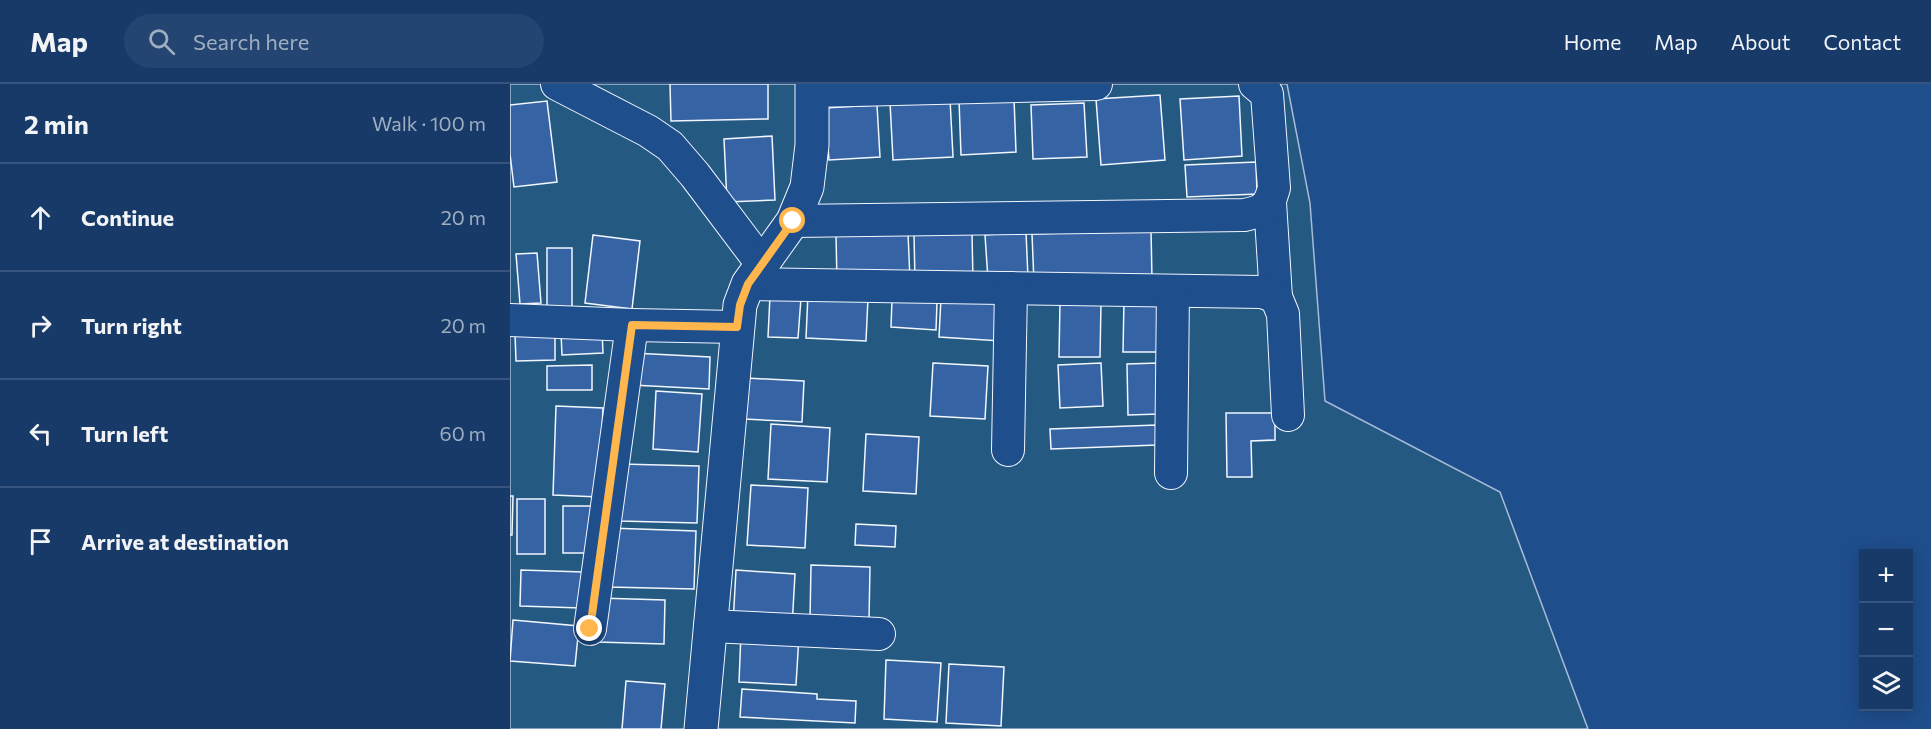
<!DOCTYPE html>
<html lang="en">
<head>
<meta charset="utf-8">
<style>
  :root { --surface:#173a69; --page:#244571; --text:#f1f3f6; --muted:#9eadc0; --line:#36547d }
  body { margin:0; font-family:Commissioner,sans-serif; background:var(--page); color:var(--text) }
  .controls { position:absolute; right:18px; bottom:18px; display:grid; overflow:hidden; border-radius:0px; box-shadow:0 3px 15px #0003 }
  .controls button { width:54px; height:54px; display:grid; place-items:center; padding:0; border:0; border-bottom:2px solid var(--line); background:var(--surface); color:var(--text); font:30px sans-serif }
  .stop { position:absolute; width:18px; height:18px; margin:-14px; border:4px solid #ffb74d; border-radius:50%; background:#fff }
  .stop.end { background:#ffb74d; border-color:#fff; box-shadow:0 2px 6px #0008 }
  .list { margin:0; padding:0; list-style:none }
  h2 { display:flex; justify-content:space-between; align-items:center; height:78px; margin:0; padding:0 24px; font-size:26px }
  h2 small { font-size:20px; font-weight:400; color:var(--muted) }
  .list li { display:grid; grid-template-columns:39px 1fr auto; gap:18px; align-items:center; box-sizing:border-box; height:108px; padding:0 24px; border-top:2px solid var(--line) }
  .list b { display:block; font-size:22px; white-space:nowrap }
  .list em { font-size:20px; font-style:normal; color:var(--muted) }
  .icon { flex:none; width:33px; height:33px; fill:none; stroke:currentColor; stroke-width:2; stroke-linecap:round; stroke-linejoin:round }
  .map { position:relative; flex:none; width:1421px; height:645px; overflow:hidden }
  header { display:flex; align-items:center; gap:36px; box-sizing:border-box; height:84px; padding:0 30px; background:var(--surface); border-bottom:2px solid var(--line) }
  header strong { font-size:28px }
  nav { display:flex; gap:33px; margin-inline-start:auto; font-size:21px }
  .search { width:420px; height:54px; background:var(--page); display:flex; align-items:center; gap:15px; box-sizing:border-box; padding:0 21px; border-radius:33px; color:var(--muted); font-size:22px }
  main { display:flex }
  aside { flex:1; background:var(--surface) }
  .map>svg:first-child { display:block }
  .green { fill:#245a82; stroke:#a8bbd7; stroke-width:1.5 }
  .building { fill:#3563a3; stroke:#f2f6ff; stroke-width:1.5 }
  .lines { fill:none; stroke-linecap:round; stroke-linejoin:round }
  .minor-casing { stroke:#f2f6ff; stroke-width:34 }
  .secondary-casing { stroke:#f2f6ff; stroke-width:35 }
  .minor { stroke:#1f4e8c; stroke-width:32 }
  .secondary { stroke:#1f4e8c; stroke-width:33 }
  .route { stroke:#ffb74d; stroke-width:8 }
</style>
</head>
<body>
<header>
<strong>Map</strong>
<div class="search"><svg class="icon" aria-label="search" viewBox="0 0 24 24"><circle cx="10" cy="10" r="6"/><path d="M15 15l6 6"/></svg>Search here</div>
<nav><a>Home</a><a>Map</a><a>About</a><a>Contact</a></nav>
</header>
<main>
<aside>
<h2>2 min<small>Walk · 100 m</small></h2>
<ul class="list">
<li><svg class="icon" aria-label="ahead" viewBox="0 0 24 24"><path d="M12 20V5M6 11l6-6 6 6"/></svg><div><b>Continue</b></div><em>20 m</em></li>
<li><svg class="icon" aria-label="right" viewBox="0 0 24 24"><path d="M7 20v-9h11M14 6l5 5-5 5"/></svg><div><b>Turn right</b></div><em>20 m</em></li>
<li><svg class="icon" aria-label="left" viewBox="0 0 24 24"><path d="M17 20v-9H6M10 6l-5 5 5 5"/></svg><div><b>Turn left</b></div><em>60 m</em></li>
<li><svg class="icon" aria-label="arrive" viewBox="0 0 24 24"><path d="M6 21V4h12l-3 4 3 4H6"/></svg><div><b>Arrive at destination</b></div></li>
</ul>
</aside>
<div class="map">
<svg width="1421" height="645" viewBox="0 0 1421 645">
  <rect width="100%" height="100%" fill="#1f4e8c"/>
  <path class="green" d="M0,0H777L800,119L815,317L990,408L1078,645H0Z"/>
  <g class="building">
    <path d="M160,0H258V35L161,37Z"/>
    <path d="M650,11L655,76L591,81L586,15Z"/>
    <path d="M729,12L732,72L674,76L670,15Z"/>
    <path d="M504,14L506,68L451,71L449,16Z"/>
    <path d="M440,15L443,73L383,76L380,18Z"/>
    <path d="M37,17L47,98L4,103L0,70V21Z"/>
    <path d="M574,19L577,73L523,75L521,21Z"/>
    <path d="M367,21L370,73L319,76L315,24Z"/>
    <path d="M262,52L265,116L217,118L214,55Z"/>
    <path d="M746,78L747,110L677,113L675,81Z"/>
    <path d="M641,146L642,195L524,199L522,150Z"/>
    <path d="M516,148L518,194L478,196L475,151Z"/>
    <path d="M398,149L400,196L327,198L326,151Z"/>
    <path d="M462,149L463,197L405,198L404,150Z"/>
    <path d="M83,151L130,157L122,225L75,219Z"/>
    <rect x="37" y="164" width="25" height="65"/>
    <path d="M27,169L31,219L10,220L6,170Z"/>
    <path d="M298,210L358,214L356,257L296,254Z"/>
    <path d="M260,212L291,214L288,254L258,253Z"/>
    <path d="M431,214L493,218L491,257L429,253Z"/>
    <path d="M382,215L427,218L426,246L381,243Z"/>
    <path d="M614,216L660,217L659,268H613Z"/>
    <path d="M550,218L591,219L590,273H549Z"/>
    <path d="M92,246L93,269L52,271L51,249Z"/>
    <path d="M45,248V276L6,277L5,250Z"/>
    <path d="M123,269L200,273L199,305L122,301Z"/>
    <path d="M423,279L478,282L475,335L420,332Z"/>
    <path d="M591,279L593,322L550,324L548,281Z"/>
    <path d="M648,279L649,330L618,331L617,280Z"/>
    <path d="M82,281V306H37V282Z"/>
    <path d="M236,294L294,297L292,338L234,335Z"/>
    <path d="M146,307L192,310L188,368L143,365Z"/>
    <path d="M46,322L93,324L89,413L43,411Z"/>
    <path d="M716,329H765V356L741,357L742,393H717Z"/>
    <path d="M261,340L320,344L317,398L258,395Z"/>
    <path d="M646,341L647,361L541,365L540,345Z"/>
    <path d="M356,350L409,353L406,410L353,407Z"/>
    <path d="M111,380L189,382L187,439L110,437Z"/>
    <path d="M241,401L298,404L295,464L237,461Z"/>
    <path d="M0,412H3L2,451H0Z"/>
    <rect x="7" y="415" width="28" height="55"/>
    <path d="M53,422H84L83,469H53Z"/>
    <path d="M346,440L386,442L385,463L345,461Z"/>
    <path d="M99,444L186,447L184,505L98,503Z"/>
    <path d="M301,481L360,483L359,536L300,535Z"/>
    <path d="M11,486L73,488L71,524L10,522Z"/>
    <path d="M226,486L285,490L282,543L223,540Z"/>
    <path d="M88,514L155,516L154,560L87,558Z"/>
    <path d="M3,536L69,542L65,582L0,577Z"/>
    <path d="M231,549L289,552L286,601L229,598Z"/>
    <path d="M376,576L431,579L427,638L374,635Z"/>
    <path d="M439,580L494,583L491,642L436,639Z"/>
    <path d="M116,597L155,600L151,645H112Z"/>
    <path d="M232,605L307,610V615L346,617L345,639L230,633Z"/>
  </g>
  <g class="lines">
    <defs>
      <g id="minor">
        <path d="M47,0L138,47L160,62L185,91L252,180"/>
        <path d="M303,7L586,0"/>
        <path d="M760,118L766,213"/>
        <path d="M283,137L734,131C754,127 759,123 764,104L757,10L745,0"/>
        <path d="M238,200L752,208L766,213L773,230L778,331"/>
        <path d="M0,236L122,241L227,243"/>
        <path d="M498,366L501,204"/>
        <path d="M661,389L663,207"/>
        <path d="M200,542L369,550"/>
        <path d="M80,545L122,241"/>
      </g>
      <path id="secondary" d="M191,645L230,221L238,200L283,137L297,103L302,61V0"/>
    </defs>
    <use href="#minor" class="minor-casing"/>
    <use href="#secondary" class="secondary-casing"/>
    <use href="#minor" class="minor"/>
    <use href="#secondary" class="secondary"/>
  </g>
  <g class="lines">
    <path class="route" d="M80,545L122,241L227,243L230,221L238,200L283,137"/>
  </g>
</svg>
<div class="controls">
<button>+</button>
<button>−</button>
<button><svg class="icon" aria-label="layers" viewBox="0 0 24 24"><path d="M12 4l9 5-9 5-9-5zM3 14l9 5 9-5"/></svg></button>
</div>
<div class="stop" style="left:283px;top:137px"></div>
<div class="stop end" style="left:80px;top:545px"></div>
</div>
</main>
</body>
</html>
